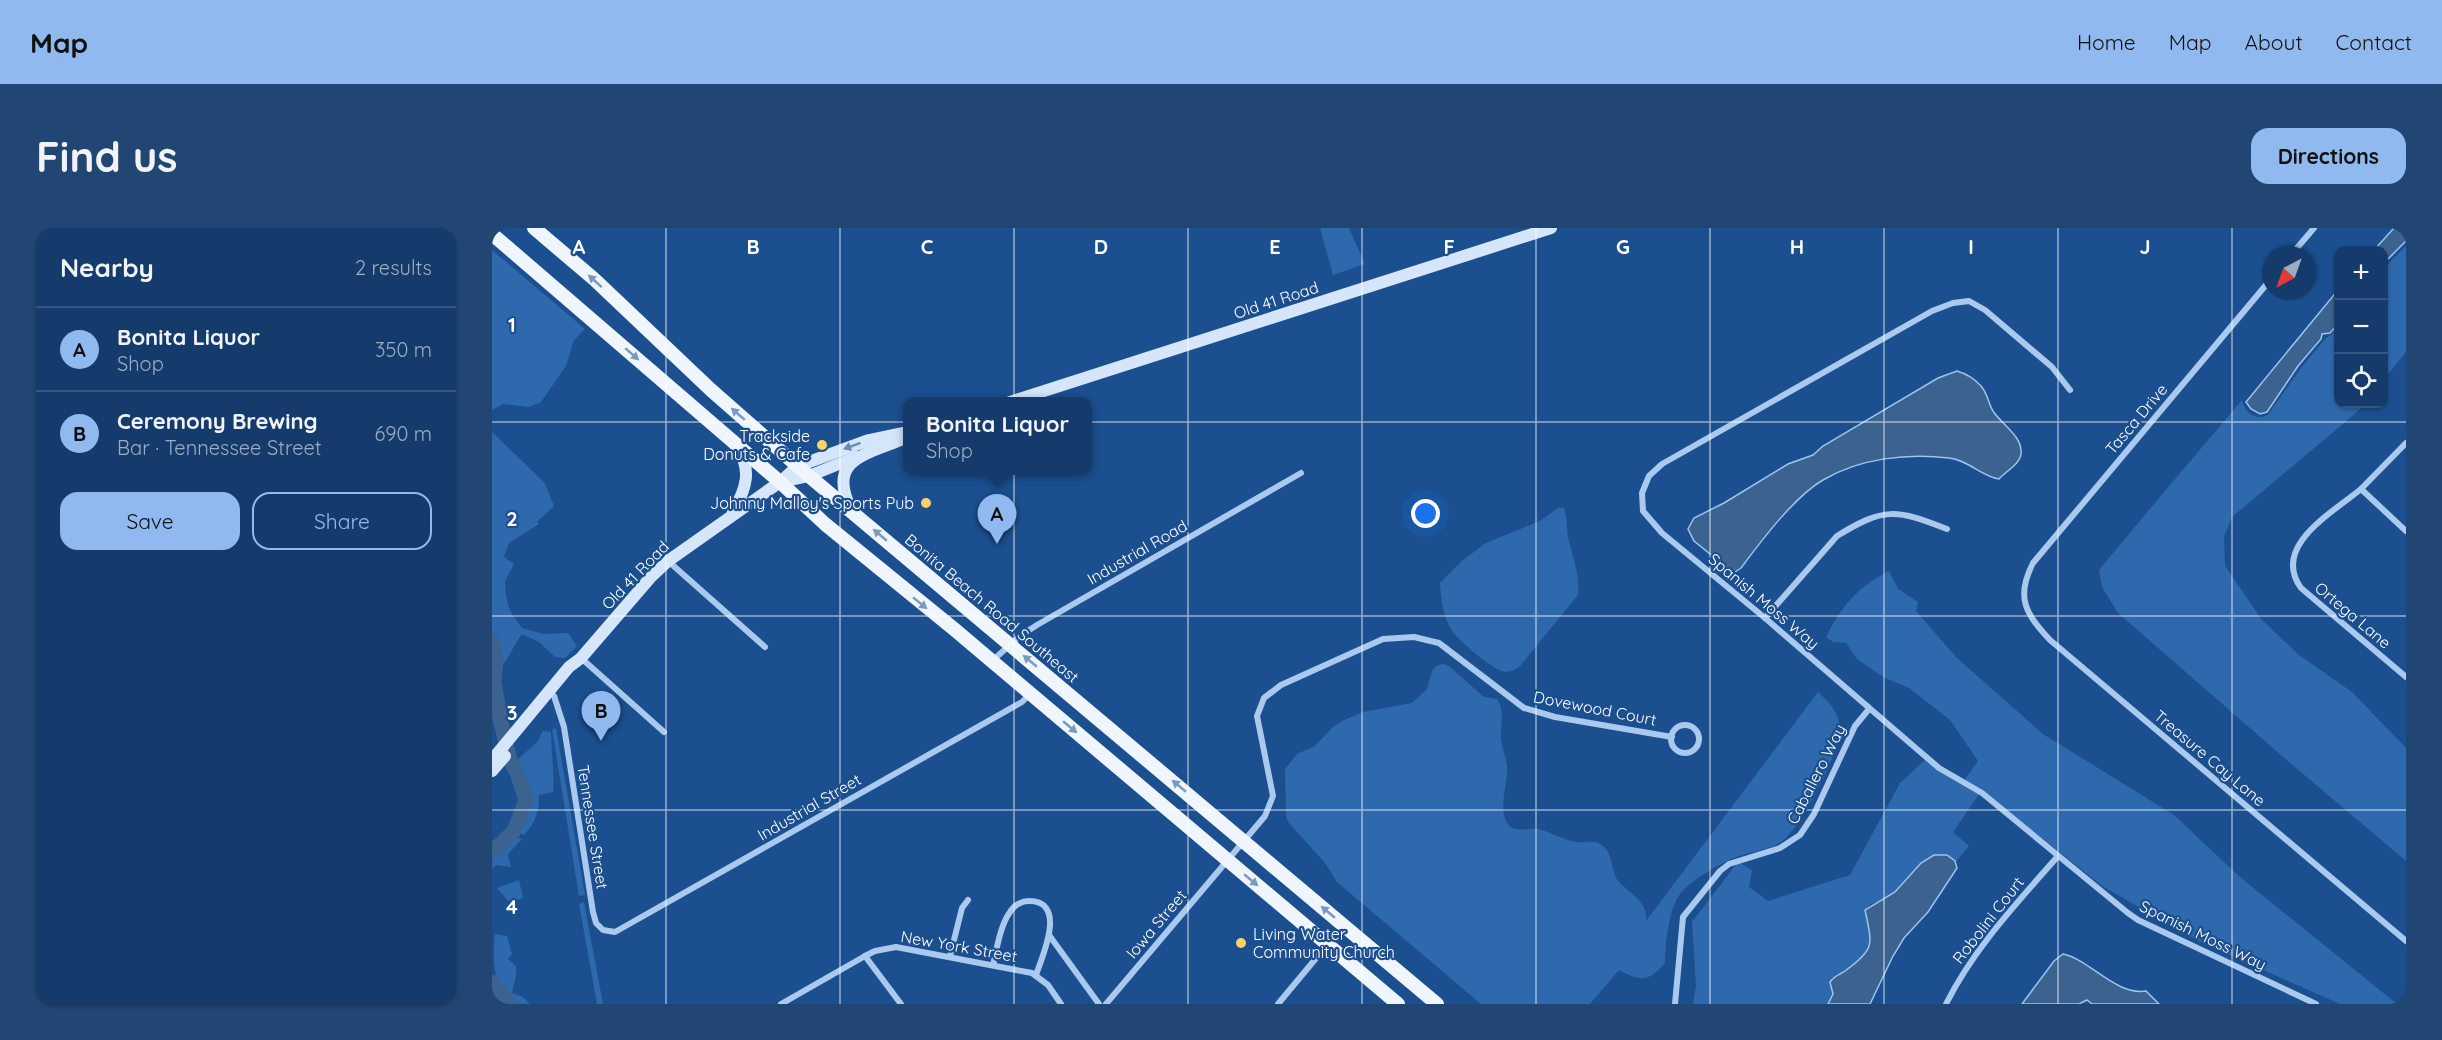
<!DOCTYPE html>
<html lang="en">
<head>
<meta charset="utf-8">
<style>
  :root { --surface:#143b6b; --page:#214673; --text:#f1f3f6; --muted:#9dadc1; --line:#33557e; --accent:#90b9f0 }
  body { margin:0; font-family:Quicksand,sans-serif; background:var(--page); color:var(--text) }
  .controls { position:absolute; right:18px; top:18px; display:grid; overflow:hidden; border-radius:12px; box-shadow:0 2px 4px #0004 }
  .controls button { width:54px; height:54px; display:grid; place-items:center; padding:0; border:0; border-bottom:2px solid var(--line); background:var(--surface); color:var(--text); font:30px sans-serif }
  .compass { position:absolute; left:1770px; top:18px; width:54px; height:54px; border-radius:50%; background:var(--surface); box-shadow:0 2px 4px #0004; rotate:221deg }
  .you { position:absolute; left:934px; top:286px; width:21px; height:21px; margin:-15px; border:4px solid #fff; border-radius:50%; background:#1a73e8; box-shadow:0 0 0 9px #1a73e833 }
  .badge { display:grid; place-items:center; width:39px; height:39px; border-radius:50%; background:var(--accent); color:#111; font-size:20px; font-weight:700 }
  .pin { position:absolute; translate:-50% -50px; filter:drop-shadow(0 2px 3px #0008) }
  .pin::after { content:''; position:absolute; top:32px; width:21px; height:18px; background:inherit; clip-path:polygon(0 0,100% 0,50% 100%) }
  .popup { position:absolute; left:411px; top:169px; width:189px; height:78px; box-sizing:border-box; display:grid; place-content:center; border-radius:12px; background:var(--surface); filter:drop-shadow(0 2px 4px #0005); font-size:20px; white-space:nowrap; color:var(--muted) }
  .popup b { font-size:22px; color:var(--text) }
  .popup::after { content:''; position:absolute; left:50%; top:100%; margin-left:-12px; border:12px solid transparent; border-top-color:var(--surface) }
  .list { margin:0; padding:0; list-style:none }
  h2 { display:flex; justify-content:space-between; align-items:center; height:78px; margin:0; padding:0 24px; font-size:26px }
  h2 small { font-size:20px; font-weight:400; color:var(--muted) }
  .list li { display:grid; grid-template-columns:39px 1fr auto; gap:18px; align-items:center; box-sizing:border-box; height:84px; padding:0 24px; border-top:2px solid var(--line) }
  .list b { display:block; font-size:22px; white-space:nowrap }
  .list p { margin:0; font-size:20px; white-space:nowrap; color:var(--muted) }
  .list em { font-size:20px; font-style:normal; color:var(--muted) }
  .actions { display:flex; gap:12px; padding:18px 24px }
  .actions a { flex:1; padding:14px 0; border:2px solid var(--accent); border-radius:18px; text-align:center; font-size:21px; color:var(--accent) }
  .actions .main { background:var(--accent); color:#111 }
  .icon { flex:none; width:33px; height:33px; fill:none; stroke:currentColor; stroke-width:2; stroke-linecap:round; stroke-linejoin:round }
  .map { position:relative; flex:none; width:1914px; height:776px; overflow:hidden; border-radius:18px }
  header { display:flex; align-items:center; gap:36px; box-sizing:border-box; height:84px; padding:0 30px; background:var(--accent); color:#111 }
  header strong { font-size:28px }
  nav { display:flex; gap:33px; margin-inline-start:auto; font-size:21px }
  .intro { display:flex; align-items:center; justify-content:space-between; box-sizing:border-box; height:144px; padding:0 36px }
  h1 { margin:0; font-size:42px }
  .button { padding:15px 27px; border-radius:18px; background:var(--accent); color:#111; font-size:21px; font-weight:700 }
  main { display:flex; gap:36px; padding:0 36px }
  aside { flex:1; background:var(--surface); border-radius:18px; box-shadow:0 2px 4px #0004 }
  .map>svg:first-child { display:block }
  .green { fill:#2e69ad }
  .water { fill:#3c6290; stroke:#9cc4f0; stroke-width:1.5 }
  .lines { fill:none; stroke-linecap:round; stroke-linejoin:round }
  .river { stroke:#3c6290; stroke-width:15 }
  .street { stroke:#a9c9ee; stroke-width:6 }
  .secondary { stroke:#d6e6fa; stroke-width:12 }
  .primary { stroke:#f0f6ff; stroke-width:14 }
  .oneway { fill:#7b9ac1 }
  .oneway2 { fill:#668bba }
  .grid { fill:none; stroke:#fff; stroke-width:1.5; stroke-opacity:0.55 }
  .poi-dot { fill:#ffd166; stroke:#1b4f8f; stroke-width:2 }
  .labels { text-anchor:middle; stroke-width:4.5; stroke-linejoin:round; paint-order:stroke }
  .street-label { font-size:16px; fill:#fff; stroke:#1b4f8f }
  .poi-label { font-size:16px; fill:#fff; stroke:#1b4f8f; text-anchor:end }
  .grid-label { font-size:20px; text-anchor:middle; font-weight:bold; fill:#fff; stroke:#1b4f8f; stroke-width:4.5; stroke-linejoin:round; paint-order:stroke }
</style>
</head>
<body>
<header>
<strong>Map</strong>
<nav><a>Home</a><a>Map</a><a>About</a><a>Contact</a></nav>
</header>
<div class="intro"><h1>Find us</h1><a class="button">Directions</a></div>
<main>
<aside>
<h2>Nearby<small>2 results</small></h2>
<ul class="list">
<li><span class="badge">A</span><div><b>Bonita Liquor</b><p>Shop</p></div><em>350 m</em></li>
<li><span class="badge">B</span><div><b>Ceremony Brewing</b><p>Bar · Tennessee Street</p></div><em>690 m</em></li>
</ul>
<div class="actions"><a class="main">Save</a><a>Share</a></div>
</aside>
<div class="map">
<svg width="1914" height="776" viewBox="0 0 1914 776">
  <rect width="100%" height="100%" fill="#1b4f8f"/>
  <g class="green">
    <path d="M828,0H857L873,36L841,47Z"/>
    <path d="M1914,18V124L1892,151V40Z"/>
    <path d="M0,22L93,101L82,112L74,138L49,174L37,179L11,176L0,182Z"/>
    <path d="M1846,101V176H1872L1865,184L1740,289L1732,308L1733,338L1770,392L1807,427L1860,464L1914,520V633L1790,528L1626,385L1610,359L1607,342C1654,285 1702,229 1750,172C1752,185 1764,193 1776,187L1809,140L1833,111Z"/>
    <path d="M0,204L53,255L62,278L45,294L47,296L17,315L12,329L22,336L13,353L14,368L18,383L30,400L51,406L76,405L85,418L73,430L63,429L47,414L30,406C21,418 16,433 5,443L0,440Z"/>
    <path d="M1066,280H1072C1076,291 1074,303 1077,314C1082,332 1088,349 1086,367L1028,438C1023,442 1017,445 1010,443C999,440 965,412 959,401C951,388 949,370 948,355L971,332L994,315L1048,293Z"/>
    <path d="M1397,343L1406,361L1426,374L1424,383L1465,430L1551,506L1682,587L1749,650L1905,776H1848L1708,714L1610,658L1490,562L1461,604L1477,618L1463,635V633L1416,648L1403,664L1378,677L1372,684C1376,691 1376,695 1377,703C1379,730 1363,737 1342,749L1341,766L1336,776H1201L1204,758L1200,694L1246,634L1260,642L1257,659L1276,673L1358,647L1408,555L1434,531L1470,555L1486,533L1458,492L1417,460L1391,449L1365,431L1354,415L1341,414L1334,409C1349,379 1366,358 1397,343Z"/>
    <path d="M951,436L957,438L992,469L1005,471C1014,485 1008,496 1009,511C1010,520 1014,529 1015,538C1017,553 1003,587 1019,599C1026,604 1038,600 1046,601C1059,604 1071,612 1085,614C1094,616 1102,610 1111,618C1122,627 1118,643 1127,654C1139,666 1156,674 1154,693L1326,464C1337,474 1348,485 1348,502C1347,526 1309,600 1289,614C1280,621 1262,623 1250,627C1232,633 1197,652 1186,669C1177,683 1173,718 1173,735C1156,755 1148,753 1127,742L1098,776H989L845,654L833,635L797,595L794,589L793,541L805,526L823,518L841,499L852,492L871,484L920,475L935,461L940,443L944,438Z"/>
    <path d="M64,500L93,667L87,668L60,501Z"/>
    <path d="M51,503L59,504C59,514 63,559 61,564L47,567C47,584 44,594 32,607L28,605L26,600L36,567L23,534L45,514Z"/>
    <path d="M21,609L30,611L16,626L19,639L4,637L0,641V633Z"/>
    <path d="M27,652L31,670L18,675L5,660Z"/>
    <path d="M92,674L111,776H105L87,676Z"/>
    <path d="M3,706L15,708L20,726L16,731L24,738V748L20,765L31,769L38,776H18C2,763 0,726 3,706Z"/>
  </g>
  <g class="water">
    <path d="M1902,0H1914V13L1892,35V22H1882Z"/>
    <path d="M1846,62V96L1838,105L1830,106L1829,111L1806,138L1775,184L1768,186L1759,181L1754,174Z"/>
    <path d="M1465,143C1475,146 1482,150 1489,158C1496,166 1496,175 1501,183C1509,196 1531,208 1529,226C1528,236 1514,243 1507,251C1489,248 1476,232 1457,230C1416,225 1368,230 1331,252C1303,268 1269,313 1249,340L1243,344L1238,342L1202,313L1196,301L1202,290L1232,275L1296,236L1321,227L1331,218L1446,150Z"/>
    <path d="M1442,627H1455L1463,633L1465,640L1436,684L1412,710L1401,728L1378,776H1336L1341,766L1338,754C1342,748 1347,747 1353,743C1384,721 1380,716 1373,682L1403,664L1429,635Z"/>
    <path d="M1571,726C1597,731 1624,768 1654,763L1667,776H1600L1595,772L1587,776H1530L1562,733Z"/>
  </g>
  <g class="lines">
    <g class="river">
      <path d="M0,413L4,433L2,453L8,490L18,532L25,545L34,572L22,603L0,624"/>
      <path d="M0,754L17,776"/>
    </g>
    <g class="street">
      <path d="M1799,27L1822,0"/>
      <path d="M1779,51L1541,335C1523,370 1534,386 1558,412L1914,713"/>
      <path d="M1578,162L1560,139L1493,82L1477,73L1461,75L1440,83L1170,236L1157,248L1150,265L1151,283L1170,305L1273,390L1426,522L1447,540L1490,565L1636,685L1646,692L1824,776"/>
      <path d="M1914,215L1869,261L1914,303"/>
      <path d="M1869,261C1840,285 1779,318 1809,360L1914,449"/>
      <path d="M176,333L273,419"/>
      <path d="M1273,390L1345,308C1392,279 1404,281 1455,301"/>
      <path d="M89,430L172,504"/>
      <path d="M500,433L528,408L545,397L809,245"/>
      <path d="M62,468L72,499L101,684L104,695L111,702L123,704L530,474L538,466"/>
      <circle cx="1193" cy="511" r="14"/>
      <path d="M557,707L607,776"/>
      <path d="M373,728L409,776"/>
      <path d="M458,728L470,680L476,672"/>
      <path d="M501,737C505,720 508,698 518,684C522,677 530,673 537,673C576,673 550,729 544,747"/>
      <path d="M289,776L373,728L383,723L404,719L540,745L556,757L569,776"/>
      <path d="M614,776L773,588L781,568L765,488L772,470L789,457L891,411L922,409L947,415L1032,480L1063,489L1180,509"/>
      <path d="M786,776L835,717"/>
      <path d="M1183,776L1191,689L1228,643L1237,636L1288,620L1308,607L1322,586L1363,498L1377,481"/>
      <path d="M1454,776C1482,720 1525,675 1566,628"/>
    </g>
    <g class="secondary">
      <path d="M518,174L1059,0"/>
      <path d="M289,254L317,248L364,229"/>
      <path d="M241,283C254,262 261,240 244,220"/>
      <path d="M360,283C332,229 377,227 415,209"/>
      <path d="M0,532L77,439L89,430L158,350L176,333L288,254L306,238L377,212L415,204"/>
      <path d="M0,543L13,528"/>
    </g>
    <g class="primary">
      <path d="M42,0L102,51L219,162L317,248L945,776"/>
      <path d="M0,6L288,254L333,296L462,401L906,776"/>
    </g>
  </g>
  <defs><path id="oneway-solid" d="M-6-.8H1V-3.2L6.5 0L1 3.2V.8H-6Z" transform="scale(1.5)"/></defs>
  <g class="oneway">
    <use href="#oneway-solid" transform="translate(103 53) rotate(-138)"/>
    <use href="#oneway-solid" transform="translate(140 126) rotate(41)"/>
    <use href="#oneway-solid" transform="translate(246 186) rotate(-139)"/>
    <use href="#oneway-solid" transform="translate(388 307) rotate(-140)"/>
    <use href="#oneway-solid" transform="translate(428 375) rotate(39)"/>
    <use href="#oneway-solid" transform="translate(538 433) rotate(-140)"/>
    <use href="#oneway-solid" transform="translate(578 499) rotate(40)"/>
    <use href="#oneway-solid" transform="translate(687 558) rotate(-140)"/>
    <use href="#oneway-solid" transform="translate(759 652) rotate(40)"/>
    <use href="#oneway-solid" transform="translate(836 684) rotate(-140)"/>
  </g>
  <use class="oneway2" href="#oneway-solid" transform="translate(360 218) rotate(160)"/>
  <path class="grid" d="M174,0V776M348,0V776M522,0V776M696,0V776M870,0V776M1044,0V776M1218,0V776M1392,0V776M1566,0V776M1740,0V776M0,194H1914M0,388H1914M0,582H1914"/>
  <g class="poi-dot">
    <circle cx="330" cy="217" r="6"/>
    <circle cx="434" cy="275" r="6"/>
    <circle cx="749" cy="715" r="6"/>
  </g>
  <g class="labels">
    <g class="street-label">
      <text transform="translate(784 72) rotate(-18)" y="6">Old 41 Road</text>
      <text transform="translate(1644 191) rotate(-50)" y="6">Tasca Drive</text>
      <text transform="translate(645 324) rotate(-30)" y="6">Industrial Road</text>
      <text transform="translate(143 347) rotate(-46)" y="6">Old 41 Road</text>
      <text transform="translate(1272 373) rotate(40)" y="6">Spanish Moss Way</text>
      <text transform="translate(500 380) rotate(40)" y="6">Bonita Beach Road Southeast</text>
      <text transform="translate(1861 387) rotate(40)" y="6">Ortega Lane</text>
      <text transform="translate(1103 480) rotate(11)" y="6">Dovewood Court</text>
      <text transform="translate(1718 530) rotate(40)" y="6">Treasure Cay Lane</text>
      <text transform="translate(1324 546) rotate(-63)" y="6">Caballero Way</text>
      <text transform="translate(317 579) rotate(-30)" y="6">Industrial Street</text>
      <text transform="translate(101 599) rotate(81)" y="6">Tennessee Street</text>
      <text transform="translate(1496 692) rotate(-52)" y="6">Robolini Court</text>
      <text transform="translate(664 696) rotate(-50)" y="6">Iowa Street</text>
      <text transform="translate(1711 707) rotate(26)" y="6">Spanish Moss Way</text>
      <text transform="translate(467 718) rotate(10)" y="6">New York Street</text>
    </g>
    <g class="poi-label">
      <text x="318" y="214">Trackside<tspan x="318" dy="18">Donuts &amp; Cafe</tspan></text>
      <text x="422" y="281">Johnny Malloy's Sports Pub</text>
      <text x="761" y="712" text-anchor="start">Living Water<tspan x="761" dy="18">Community Church</tspan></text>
    </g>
  </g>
  <g class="grid-label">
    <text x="87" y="26">A</text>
    <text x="261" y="26">B</text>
    <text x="435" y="26">C</text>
    <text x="609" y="26">D</text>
    <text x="783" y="26">E</text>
    <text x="957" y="26">F</text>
    <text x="1131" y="26">G</text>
    <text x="1305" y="26">H</text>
    <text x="1479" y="26">I</text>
    <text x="1653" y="26">J</text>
    <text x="20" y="104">1</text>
    <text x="20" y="298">2</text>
    <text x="20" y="492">3</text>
    <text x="20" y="686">4</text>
  </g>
</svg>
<div class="controls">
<button>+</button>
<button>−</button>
<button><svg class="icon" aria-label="locate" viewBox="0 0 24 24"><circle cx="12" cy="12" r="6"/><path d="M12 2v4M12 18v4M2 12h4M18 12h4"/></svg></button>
</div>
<svg class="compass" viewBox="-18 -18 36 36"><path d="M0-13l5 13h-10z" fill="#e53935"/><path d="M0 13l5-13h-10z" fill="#9dadc1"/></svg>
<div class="you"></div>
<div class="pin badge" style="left:505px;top:316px">A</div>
<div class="popup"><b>Bonita Liquor</b>Shop</div>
<div class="pin badge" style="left:109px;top:513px">B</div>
</div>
</main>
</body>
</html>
